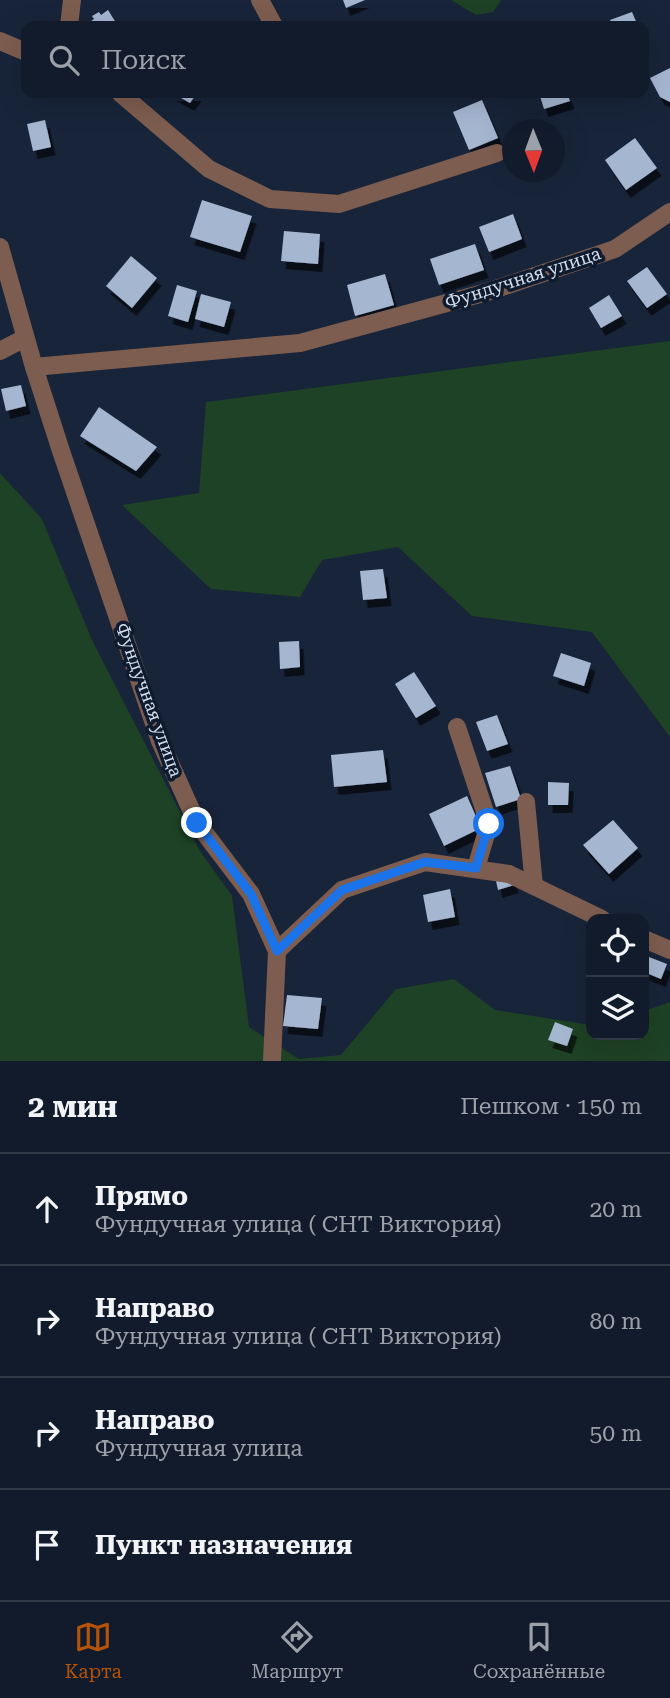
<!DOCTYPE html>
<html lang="ru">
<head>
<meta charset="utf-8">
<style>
  :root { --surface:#121b2b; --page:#1b2433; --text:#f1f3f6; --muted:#9ca1a9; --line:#313947; --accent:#b45309 }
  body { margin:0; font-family:"Roboto Serif",serif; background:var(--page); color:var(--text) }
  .controls { position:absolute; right:21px; bottom:21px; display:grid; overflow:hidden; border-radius:14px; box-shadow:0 7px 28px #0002 }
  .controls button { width:63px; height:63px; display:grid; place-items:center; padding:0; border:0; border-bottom:2px solid var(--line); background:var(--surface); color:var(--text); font:35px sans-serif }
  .compass { position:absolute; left:502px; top:119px; width:63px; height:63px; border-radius:50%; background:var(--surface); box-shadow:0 7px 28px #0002; rotate:179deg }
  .stop { position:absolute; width:21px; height:21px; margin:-16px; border:5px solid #1a73e8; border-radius:50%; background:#fff }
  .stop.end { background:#1a73e8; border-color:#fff; box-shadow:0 2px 7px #0008 }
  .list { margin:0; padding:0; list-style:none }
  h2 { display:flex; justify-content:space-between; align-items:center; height:91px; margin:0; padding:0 28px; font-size:30px }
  h2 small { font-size:23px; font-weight:400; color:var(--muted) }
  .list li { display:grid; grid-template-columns:46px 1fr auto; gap:21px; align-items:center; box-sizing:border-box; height:112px; padding:0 28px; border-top:2px solid var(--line) }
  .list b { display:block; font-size:26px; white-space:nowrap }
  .list p { margin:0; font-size:23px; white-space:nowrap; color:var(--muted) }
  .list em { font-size:23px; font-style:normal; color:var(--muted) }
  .icon { flex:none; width:38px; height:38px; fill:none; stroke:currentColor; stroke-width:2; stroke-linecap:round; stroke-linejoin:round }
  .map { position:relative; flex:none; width:670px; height:1061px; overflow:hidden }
  .search { position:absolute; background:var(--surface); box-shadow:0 7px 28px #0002; left:21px; right:21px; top:21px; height:77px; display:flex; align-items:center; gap:18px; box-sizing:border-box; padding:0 24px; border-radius:14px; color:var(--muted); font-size:26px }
  .sheet { height:539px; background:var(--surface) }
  nav { display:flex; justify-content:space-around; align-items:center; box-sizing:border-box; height:98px; border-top:2px solid var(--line); background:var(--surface); font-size:19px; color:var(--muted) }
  nav a { display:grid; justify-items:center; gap:4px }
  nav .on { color:var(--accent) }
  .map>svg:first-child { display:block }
  .green { fill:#1e4225 }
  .building { fill:#a5b6d1; filter:url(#shadow) }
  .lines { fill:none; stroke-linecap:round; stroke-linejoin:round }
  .minor { stroke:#7d5d4f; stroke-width:18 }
  .route { stroke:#1a73e8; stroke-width:9 }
  .labels { text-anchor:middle; stroke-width:7; stroke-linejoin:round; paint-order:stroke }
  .street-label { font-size:18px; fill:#d3dcea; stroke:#0f1b2f }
</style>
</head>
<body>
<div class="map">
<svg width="670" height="1061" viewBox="0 0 670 1061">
  <defs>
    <filter id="shadow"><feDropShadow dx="4.5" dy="8" stdDeviation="0" flood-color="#0009"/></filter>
  </defs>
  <rect width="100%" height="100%" fill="#182439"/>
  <g class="green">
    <path d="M451,0H500L501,1L493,12L476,15Z"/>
    <path d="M670,341V737L592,632L472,616L398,547L322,560L300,597L211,589L122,505L199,493L206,402Z"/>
    <path d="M0,473L42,519L92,640L200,851L232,896L249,1027L299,1059L341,1055L396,989L454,979L495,1010L591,1025V1035H644V1011L670,1002V1061H0Z"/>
  </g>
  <g class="building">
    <path d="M343,0H365L346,8Z"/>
    <path d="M108,10L118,26H84L94,19L92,16L99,12L101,15Z"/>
    <path d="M632,12L638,26H613L610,20Z"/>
    <path d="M670,68V102L660,97L650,78Z"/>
    <path d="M172,93H197L190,103Z"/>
    <path d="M539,93H567L570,101L544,109Z"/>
    <path d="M482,100L498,138L469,150L453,112Z"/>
    <path d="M45,120L51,147L33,151L27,124Z"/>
    <path d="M635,138L657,168L626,190L605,160Z"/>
    <path d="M202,200L252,216L240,252L190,237Z"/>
    <path d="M513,214L522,239L489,252L479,227Z"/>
    <path d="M284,231L320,234L318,264L281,261Z"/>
    <path d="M475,244L484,270L439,285L430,259Z"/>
    <path d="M131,256L157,278L132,308L106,286Z"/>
    <path d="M647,267L667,294L647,308L627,281Z"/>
    <path d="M385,274L394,305L355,316L347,285Z"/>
    <path d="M177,285L197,291L188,322L168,316Z"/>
    <path d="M201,294L231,302L224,327L195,319Z"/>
    <path d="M609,295L622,316L601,328L589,308Z"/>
    <path d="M21,385L26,406L6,411L1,389Z"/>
    <path d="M99,407L157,447L136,471L80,436Z"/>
    <path d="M383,569L387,598L363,600L360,571Z"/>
    <path d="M299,641L300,667L280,669L279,642Z"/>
    <path d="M561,653L591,663L584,686L553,676Z"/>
    <path d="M414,672L436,706L416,718L395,684Z"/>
    <path d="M497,715L508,744L487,751L476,722Z"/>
    <path d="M383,750L387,782L334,787L331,755Z"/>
    <path d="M510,766L521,799L496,807L485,773Z"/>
    <path d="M548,782L569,783L568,805H548Z"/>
    <path d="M467,796L481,828L444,846L429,814Z"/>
    <path d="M613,820L638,848L609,874L583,845Z"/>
    <path d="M511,876L514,885L498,890L496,881Z"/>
    <path d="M450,889L455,917L428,922L423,895Z"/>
    <path d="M649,957L667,964L661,979L644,972Z"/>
    <path d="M287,995L322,998L318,1029L283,1026Z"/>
    <path d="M555,1022L573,1029L567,1046L548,1040Z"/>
  </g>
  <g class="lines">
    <g class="minor">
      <path d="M260,0L274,26"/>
      <path d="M69,26L72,0"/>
      <path d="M0,41L26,52"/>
      <path d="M120,93L209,169L270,199L339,204L497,153"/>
      <path d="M0,247L34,367L61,451L160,741L197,823L251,894L277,951L272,1061"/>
      <path d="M0,351L25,338"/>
      <path d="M34,367L300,343L487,292L615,249L670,212"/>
      <path d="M457,727L489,824L476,868"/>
      <path d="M526,802L534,886"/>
      <path d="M644,939L670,950"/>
      <path d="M277,951L342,890L425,862L509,874L602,919"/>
    </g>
  </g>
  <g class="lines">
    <path class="route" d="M197,823L251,894L277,951L342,890L425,862L476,868L489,824"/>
  </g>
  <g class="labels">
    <g class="street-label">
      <text transform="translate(523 278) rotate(-18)" y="6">Фундучная улица</text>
      <text transform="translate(149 700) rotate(70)" y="6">Фундучная улица</text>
    </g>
  </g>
</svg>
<div class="controls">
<button><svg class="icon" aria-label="locate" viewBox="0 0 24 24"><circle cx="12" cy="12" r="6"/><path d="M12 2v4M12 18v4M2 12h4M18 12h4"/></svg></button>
<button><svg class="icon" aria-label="layers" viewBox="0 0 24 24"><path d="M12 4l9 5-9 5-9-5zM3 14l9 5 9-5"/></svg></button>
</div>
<svg class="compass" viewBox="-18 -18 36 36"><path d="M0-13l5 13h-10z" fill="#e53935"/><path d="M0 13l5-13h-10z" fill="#9ca1a9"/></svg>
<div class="stop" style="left:489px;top:824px"></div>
<div class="stop end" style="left:197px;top:823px"></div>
<div class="search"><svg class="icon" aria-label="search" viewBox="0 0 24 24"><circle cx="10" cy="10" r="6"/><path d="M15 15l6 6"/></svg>Поиск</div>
</div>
<section class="sheet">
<h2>2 мин<small>Пешком · 150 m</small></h2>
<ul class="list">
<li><svg class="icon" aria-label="ahead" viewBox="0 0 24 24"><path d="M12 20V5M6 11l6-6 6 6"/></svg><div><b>Прямо</b><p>Фундучная улица ( СНТ Виктория)</p></div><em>20 m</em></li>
<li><svg class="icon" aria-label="right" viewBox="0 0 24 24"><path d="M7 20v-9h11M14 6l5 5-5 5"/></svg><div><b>Направо</b><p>Фундучная улица ( СНТ Виктория)</p></div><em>80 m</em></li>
<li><svg class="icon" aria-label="right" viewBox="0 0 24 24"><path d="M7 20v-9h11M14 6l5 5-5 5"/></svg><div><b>Направо</b><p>Фундучная улица</p></div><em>50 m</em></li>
<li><svg class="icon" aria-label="arrive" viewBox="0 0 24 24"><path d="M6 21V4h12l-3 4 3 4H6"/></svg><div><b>Пункт назначения</b></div></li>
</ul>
</section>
<nav>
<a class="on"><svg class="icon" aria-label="map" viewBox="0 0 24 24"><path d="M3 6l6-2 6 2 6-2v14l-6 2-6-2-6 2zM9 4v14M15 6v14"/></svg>Карта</a>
<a><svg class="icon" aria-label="directions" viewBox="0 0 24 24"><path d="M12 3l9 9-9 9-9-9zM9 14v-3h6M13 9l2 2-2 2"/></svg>Маршрут</a>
<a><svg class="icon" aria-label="saved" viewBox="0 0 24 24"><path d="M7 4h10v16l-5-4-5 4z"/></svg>Сохранённые</a>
</nav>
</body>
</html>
